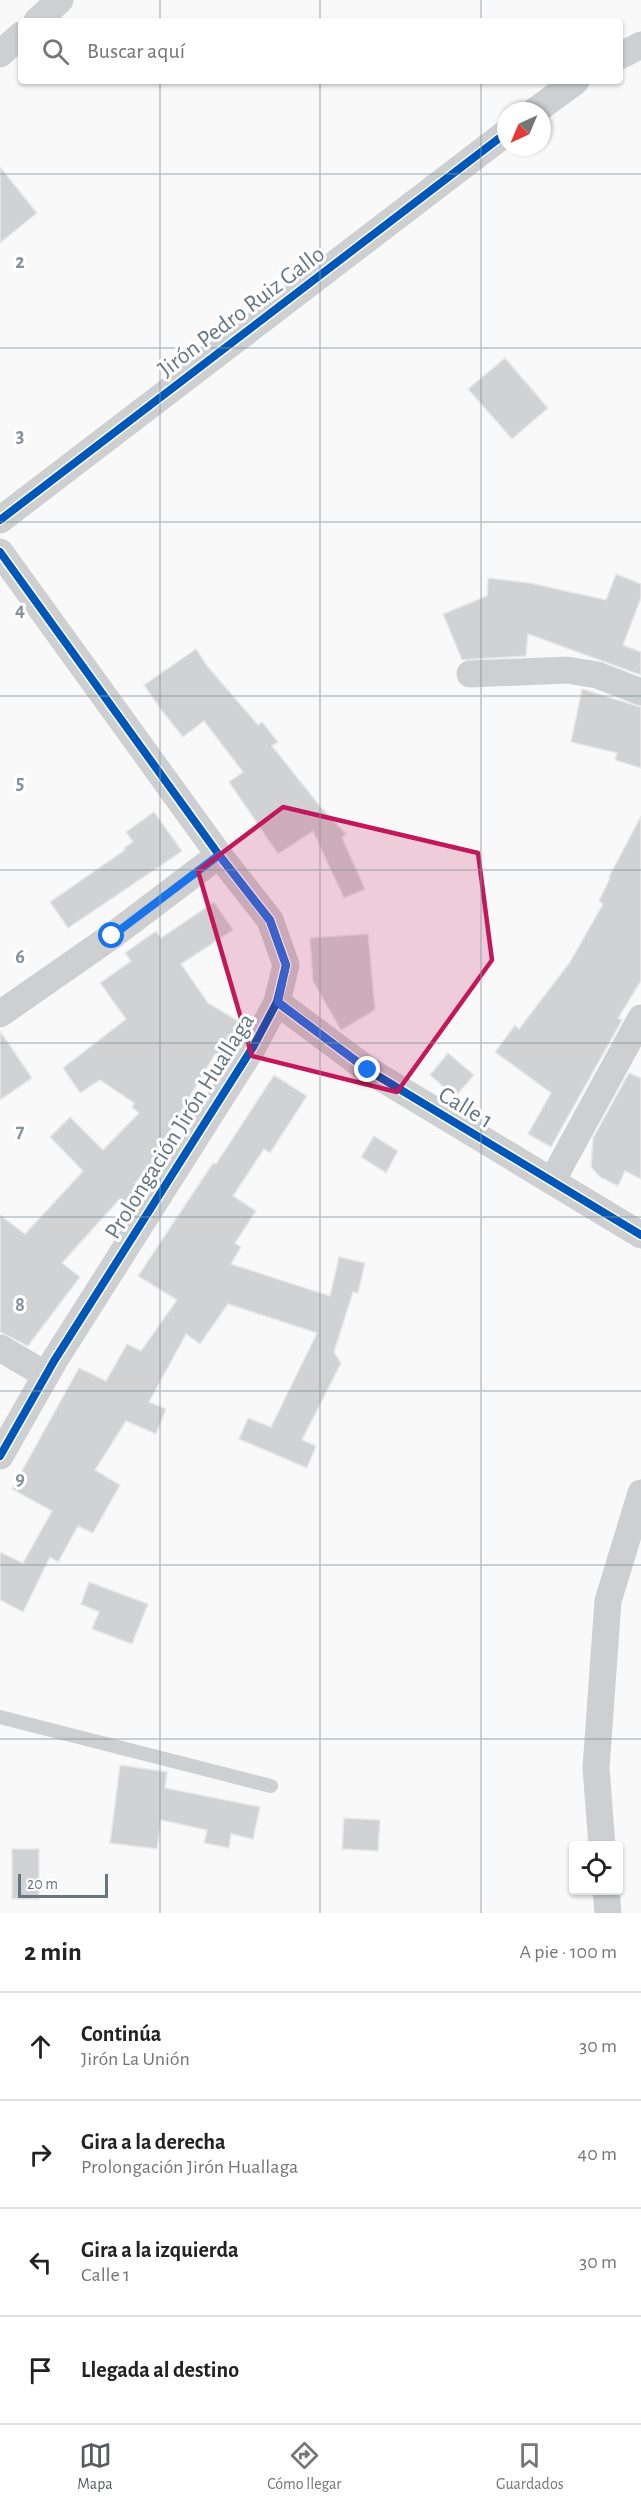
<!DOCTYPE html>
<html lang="es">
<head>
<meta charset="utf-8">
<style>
  :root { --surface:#fff; --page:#f2f2f2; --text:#222; --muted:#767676; --line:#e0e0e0; --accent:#585c60 }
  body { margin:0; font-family:"Alegreya Sans",sans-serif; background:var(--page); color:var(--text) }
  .controls { position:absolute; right:18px; bottom:18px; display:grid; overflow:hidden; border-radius:6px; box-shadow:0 2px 4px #0004 }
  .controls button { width:54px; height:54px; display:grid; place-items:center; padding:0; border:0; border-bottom:2px solid var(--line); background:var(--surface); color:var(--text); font:30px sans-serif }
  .compass { position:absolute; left:497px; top:102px; width:54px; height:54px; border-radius:50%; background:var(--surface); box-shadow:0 2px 4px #0004; rotate:224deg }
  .scale { position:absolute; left:18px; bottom:15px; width:90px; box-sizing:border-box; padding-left:6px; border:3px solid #657683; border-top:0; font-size:16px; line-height:21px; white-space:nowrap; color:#657683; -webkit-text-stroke:4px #fff; paint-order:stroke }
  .stop { position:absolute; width:18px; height:18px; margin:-14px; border:4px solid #1a73e8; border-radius:50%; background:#fff }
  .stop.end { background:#1a73e8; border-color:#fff; box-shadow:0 2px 6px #0008 }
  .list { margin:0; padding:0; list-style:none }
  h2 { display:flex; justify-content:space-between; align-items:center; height:78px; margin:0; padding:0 24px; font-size:26px }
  h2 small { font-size:20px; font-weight:400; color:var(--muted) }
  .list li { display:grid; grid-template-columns:39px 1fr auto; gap:18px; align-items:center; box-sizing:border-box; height:108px; padding:0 24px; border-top:2px solid var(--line) }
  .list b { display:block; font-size:22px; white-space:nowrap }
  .list p { margin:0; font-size:20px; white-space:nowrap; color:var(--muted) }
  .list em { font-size:20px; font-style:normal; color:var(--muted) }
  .icon { flex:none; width:33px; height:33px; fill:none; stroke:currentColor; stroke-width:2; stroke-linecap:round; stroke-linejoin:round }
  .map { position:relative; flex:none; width:641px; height:1913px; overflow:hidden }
  .search { position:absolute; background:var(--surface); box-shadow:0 2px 4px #0004; left:18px; right:18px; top:18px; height:66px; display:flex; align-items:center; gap:15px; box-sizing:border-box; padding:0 21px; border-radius:6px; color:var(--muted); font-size:22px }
  .sheet { height:510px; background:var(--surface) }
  nav { display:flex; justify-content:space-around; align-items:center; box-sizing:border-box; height:84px; border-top:2px solid var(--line); background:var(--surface); font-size:16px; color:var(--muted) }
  nav a { display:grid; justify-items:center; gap:3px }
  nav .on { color:var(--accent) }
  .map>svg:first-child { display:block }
  .building { fill:#d0d2d3; stroke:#e8e8e8; stroke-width:1.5 }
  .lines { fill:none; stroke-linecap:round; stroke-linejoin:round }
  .service { stroke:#cecfd0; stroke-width:14 }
  .minor { stroke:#cecfd0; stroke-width:27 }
  .cycleway-casing { stroke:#fff; stroke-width:11 }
  .cycleway { stroke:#0057b8; stroke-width:8 }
  .route { stroke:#1a73e8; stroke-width:8 }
  .marked { fill:#c2185b; fill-opacity:0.2; stroke:#c2185b; stroke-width:4.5; stroke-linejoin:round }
  .grid { fill:none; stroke:#84929c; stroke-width:1.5; stroke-opacity:0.55 }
  .labels { text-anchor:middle; stroke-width:6; stroke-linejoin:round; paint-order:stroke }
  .street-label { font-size:24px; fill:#657683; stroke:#fff }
  .grid-label { font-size:20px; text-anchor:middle; font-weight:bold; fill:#84929c; stroke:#fff; stroke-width:6; stroke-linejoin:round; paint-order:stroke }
</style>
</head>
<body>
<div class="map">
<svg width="641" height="1913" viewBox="0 0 641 1913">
  <rect width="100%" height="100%" fill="#f9f9f9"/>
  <g class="building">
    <path d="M0,167L37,213L0,243Z"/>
    <path d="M505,358L548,408L512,439L468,389Z"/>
    <path d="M616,574L641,584V598L623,645L641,652V675L528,634L526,656L462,660L443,614L487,596L488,578L530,583L606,600Z"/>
    <path d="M196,649L208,667L258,725L262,722L278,742L272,746L319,805L346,834L342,838L365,889L344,898L313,831L278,854L229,782L243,772L204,721L183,737L162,711L144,685Z"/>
    <path d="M582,689L641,707V768L615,760L617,753L571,742Z"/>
    <path d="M154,812L182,851L68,928L50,902L125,850L124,848L133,842L126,832Z"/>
    <path d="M641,816V981L618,1018L622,1020L551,1147L528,1134L551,1093L495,1052L515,1025L519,1029L570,962L603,904L599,901L610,878L609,877Z"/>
    <path d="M214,902L233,930L181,964L208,1003L243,1024L221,1058L215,1054L179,1115L181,1116L163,1141L157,1161L135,1183L140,1188L122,1206L118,1201L62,1263L80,1277L28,1346L0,1332V1215L25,1234L83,1171L50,1137L70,1117L103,1150L139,1113L132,1107L134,1103L100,1080L80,1093L63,1068L126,1019L100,983L131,961L125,953L156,931L161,938Z"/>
    <path d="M368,934L375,1010L341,1030L313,981L310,938Z"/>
    <path d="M0,1031L32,1078L0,1100Z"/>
    <path d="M448,1053L474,1075L455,1097L430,1075Z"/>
    <path d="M629,1073L641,1078V1179L625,1171L618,1186L600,1177L591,1167L593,1138Z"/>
    <path d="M274,1075L307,1096L270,1153L264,1149L233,1196L256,1211L235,1243L241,1247L231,1264L330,1296L339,1257L365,1263L358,1293L353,1292L334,1352L341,1363L302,1440L316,1446L307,1468L239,1439L248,1418L271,1427L317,1333L228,1304L200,1344L186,1334L149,1402L166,1409L156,1434L126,1421L95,1470L120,1485L93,1533L78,1526L58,1562L50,1557L23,1612L0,1600V1552L23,1563L52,1511L12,1489L79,1368L106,1381L127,1344L141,1351L177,1300L138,1276L213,1163L216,1164Z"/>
    <path d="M374,1136L398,1151L386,1173L361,1157Z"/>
    <path d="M89,1582L148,1604L132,1644L92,1629L99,1612L81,1604Z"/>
    <path d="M120,1765L167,1772L165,1788L260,1807L253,1839L231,1834L229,1848L204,1843L207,1830L161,1820L157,1849L110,1843Z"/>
    <path d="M344,1818L380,1820L378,1851L342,1849Z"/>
    <rect x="12" y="1849" width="27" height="50"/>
  </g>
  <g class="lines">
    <path class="service" d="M0,1717L271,1786"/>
    <g class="minor">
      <path d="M37,21L60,0"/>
      <path d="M0,54L21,35"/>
      <path d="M620,56L641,45"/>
      <path d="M535,111L576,81"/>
      <path d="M0,520L506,133"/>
      <path d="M0,552L219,855L270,920L286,965L277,1002L253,1047L54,1361L0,1456"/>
      <path d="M470,674L567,670L597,675L641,692"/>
      <path d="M277,1002L368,1070L641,1235"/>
      <path d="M0,1014L112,936L219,855"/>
      <path d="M552,1181L641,1018"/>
      <path d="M0,1348L46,1375"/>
      <path d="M602,1846L596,1768L608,1601L641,1493"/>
      <path d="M606,1890L608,1913"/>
    </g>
    <defs>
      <g id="cycleway">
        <path d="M0,520L506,133"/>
        <path d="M0,552L219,855L270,920L286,965L277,1002L253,1047L54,1361L0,1456"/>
        <path d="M277,1002L368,1070L641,1235"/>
      </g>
    </defs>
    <use href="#cycleway" class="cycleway-casing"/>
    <use href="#cycleway" class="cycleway"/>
  </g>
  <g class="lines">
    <path class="route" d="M112,936L219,855L270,921L286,965L278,1002L368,1070"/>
  </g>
  <path class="marked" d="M283,807L478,853L492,960L397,1092L252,1056L198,871Z"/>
  <path class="grid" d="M160,0V21M320,0V21M481,0V21M160,81V1913M320,81V1913M481,81V1913M0,174H641M0,348H641M0,522H641M0,696H641M0,870H641M0,1043H641M0,1217H641M0,1391H641M0,1565H641M0,1739H641"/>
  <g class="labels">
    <g class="street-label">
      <text transform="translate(241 311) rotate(-37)" y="8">Jirón Pedro Ruiz Gallo</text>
      <text transform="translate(466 1107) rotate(31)" y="8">Calle 1</text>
      <text transform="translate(179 1126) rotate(-58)" y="8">Prolongación Jirón Huallaga</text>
    </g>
  </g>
  <g class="grid-label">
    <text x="20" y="268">2</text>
    <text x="20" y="442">3</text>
    <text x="20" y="616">4</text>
    <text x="20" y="789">5</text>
    <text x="20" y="963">6</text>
    <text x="20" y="1137">7</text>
    <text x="20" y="1311">8</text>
    <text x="20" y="1485">9</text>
  </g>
</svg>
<div class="controls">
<button><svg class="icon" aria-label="locate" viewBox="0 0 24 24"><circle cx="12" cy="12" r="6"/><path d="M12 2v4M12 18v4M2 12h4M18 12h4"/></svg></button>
</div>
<svg class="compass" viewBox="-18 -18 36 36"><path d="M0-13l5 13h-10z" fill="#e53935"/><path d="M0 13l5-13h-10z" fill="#767676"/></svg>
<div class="scale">20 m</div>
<div class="stop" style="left:112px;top:936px"></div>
<div class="stop end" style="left:368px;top:1070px"></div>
<div class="search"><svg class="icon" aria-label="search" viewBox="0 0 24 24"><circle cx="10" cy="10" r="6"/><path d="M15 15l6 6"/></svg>Buscar aquí</div>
</div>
<section class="sheet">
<h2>2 min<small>A pie · 100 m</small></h2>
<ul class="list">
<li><svg class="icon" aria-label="ahead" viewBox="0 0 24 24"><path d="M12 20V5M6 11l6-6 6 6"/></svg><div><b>Continúa</b><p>Jirón La Unión</p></div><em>30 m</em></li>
<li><svg class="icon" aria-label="right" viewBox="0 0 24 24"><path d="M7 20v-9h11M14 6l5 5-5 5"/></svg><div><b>Gira a la derecha</b><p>Prolongación Jirón Huallaga</p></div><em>40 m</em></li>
<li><svg class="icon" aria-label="left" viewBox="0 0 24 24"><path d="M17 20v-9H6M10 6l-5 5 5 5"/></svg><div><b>Gira a la izquierda</b><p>Calle 1</p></div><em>30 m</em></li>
<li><svg class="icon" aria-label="arrive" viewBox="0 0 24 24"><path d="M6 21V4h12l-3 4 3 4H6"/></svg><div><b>Llegada al destino</b></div></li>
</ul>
</section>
<nav>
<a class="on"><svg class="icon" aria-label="map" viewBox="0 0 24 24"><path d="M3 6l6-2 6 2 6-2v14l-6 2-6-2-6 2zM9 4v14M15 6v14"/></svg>Mapa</a>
<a><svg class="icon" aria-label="directions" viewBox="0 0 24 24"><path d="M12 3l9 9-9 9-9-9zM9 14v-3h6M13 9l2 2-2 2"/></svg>Cómo llegar</a>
<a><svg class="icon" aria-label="saved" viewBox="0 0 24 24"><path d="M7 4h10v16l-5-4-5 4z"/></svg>Guardados</a>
</nav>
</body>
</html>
